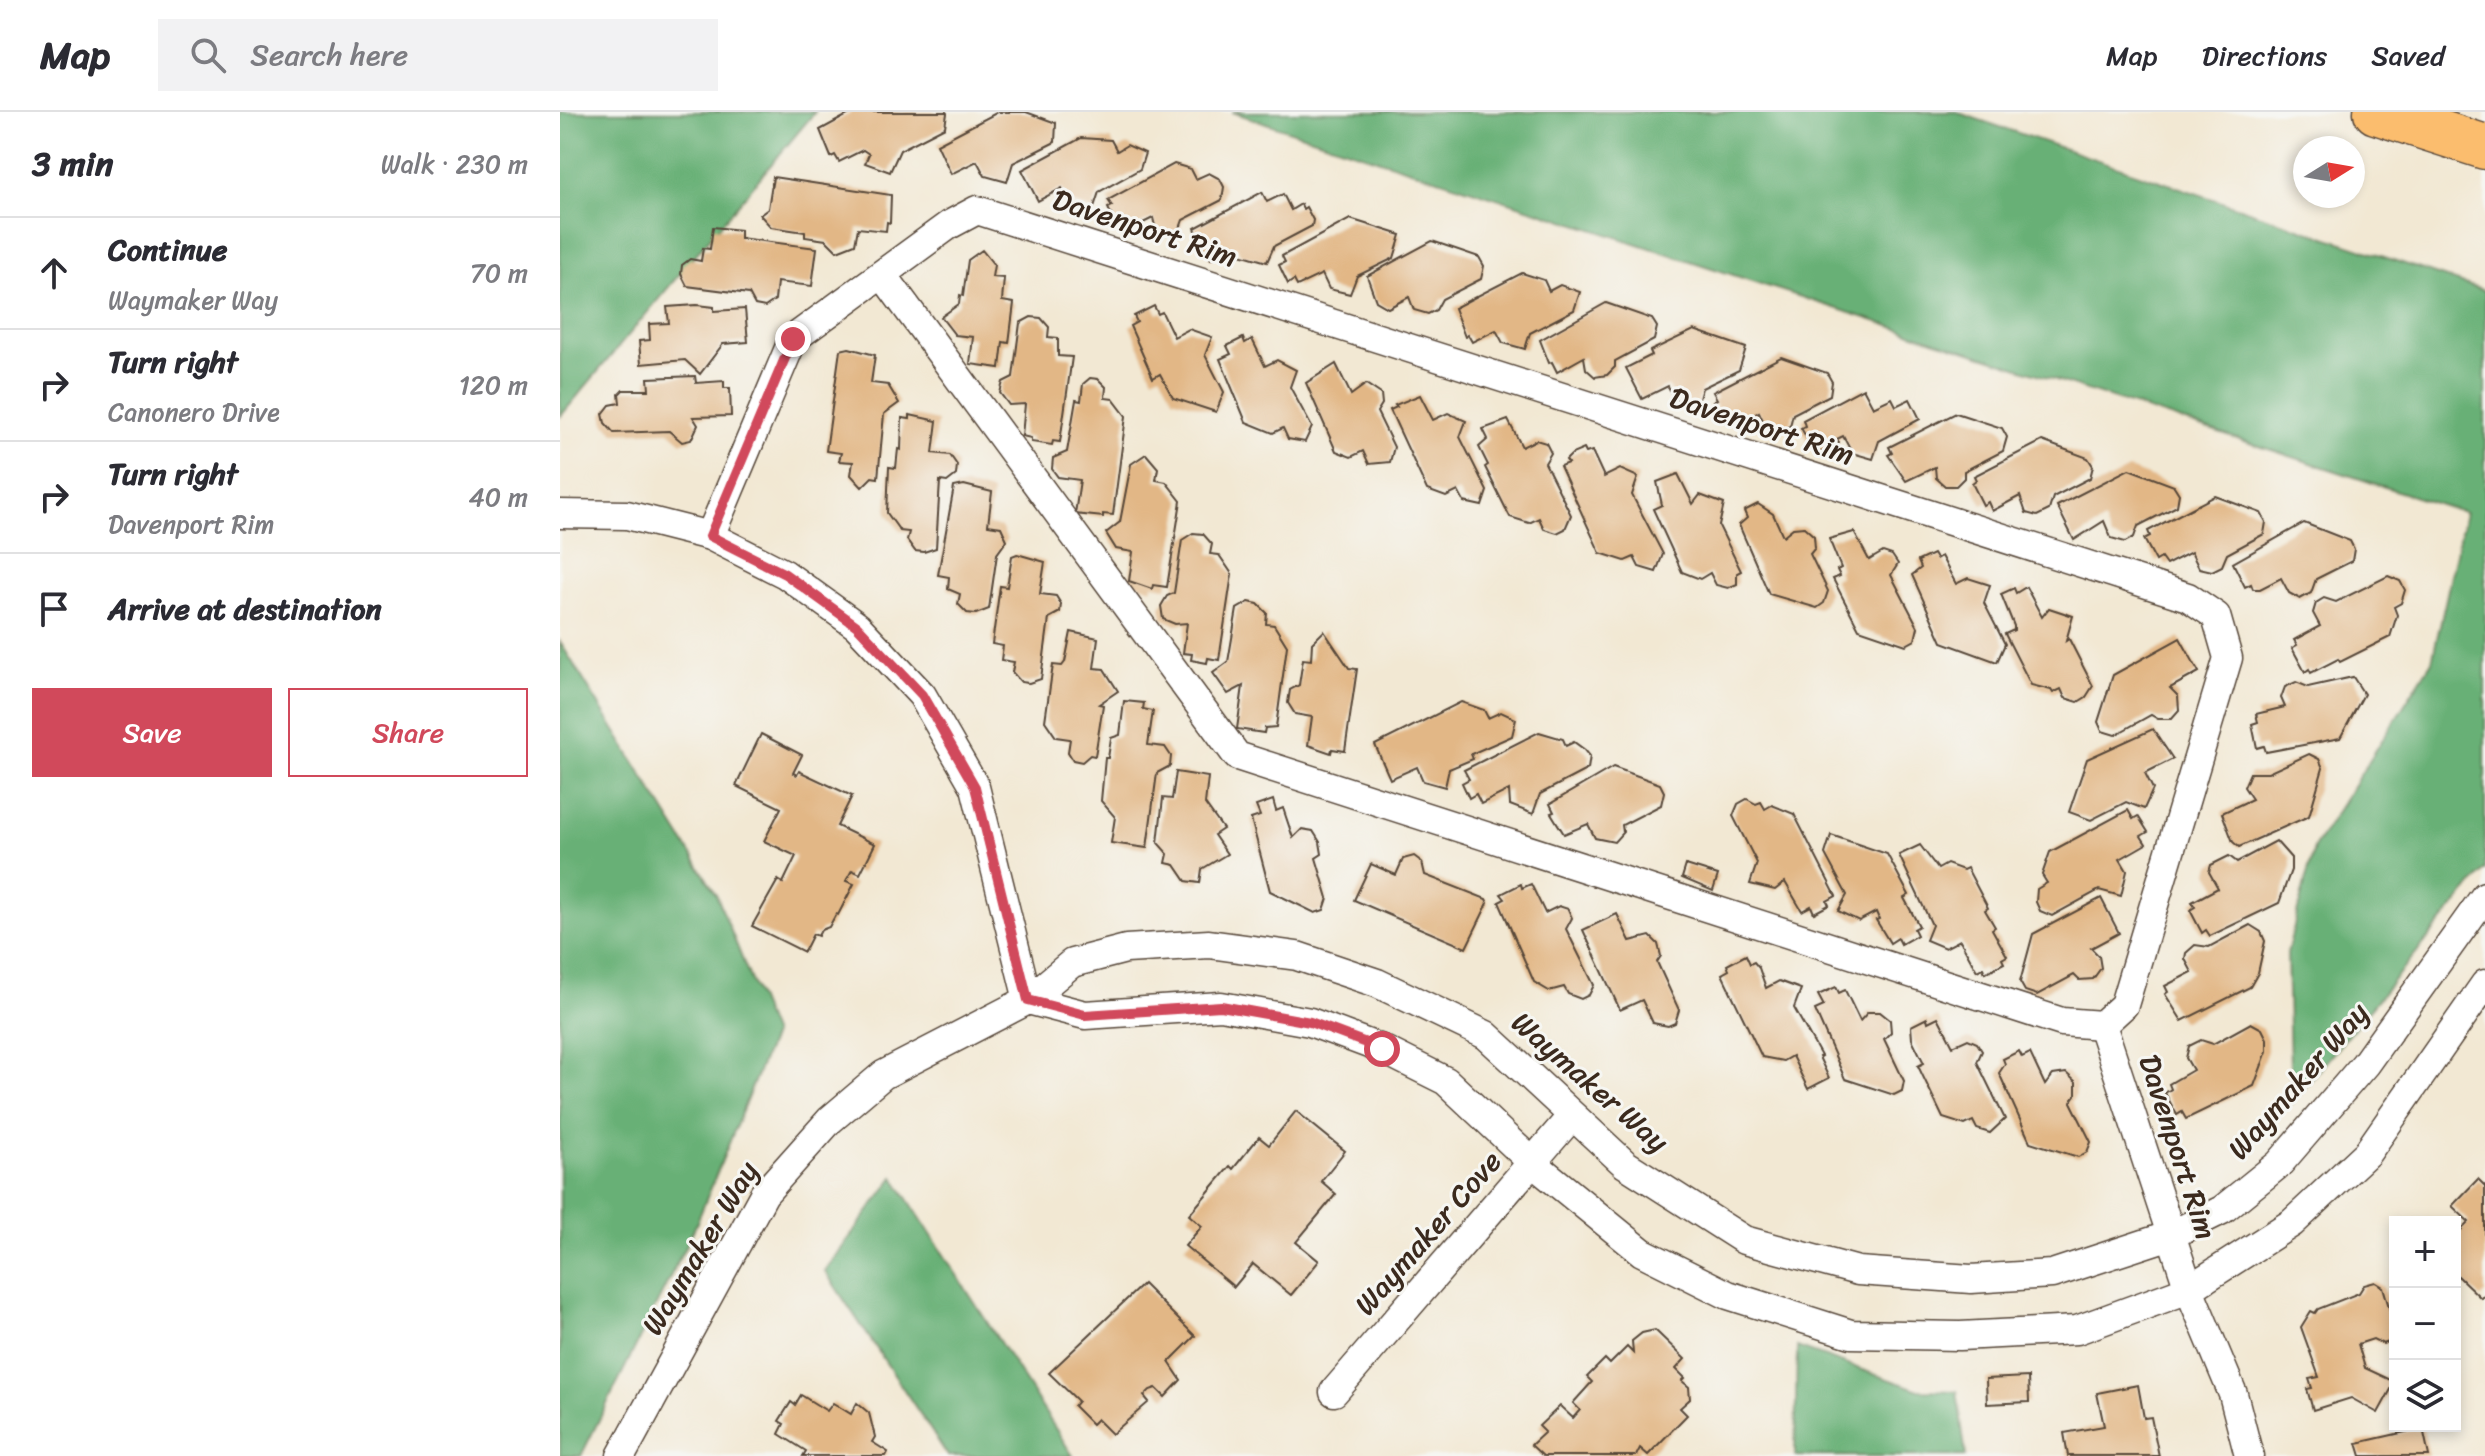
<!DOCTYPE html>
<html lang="en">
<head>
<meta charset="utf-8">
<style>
  :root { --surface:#fff; --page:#f2f2f3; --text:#2b2b33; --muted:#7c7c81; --line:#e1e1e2; --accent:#d1495b }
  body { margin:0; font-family:Sriracha,sans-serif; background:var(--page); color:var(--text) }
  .controls { position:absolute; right:24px; bottom:24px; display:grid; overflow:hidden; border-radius:0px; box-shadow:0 4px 12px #0003 }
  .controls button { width:72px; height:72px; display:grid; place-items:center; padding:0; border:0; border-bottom:2px solid var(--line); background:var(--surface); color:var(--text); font:40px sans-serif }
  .compass { position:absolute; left:1733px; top:24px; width:72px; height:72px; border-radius:50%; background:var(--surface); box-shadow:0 4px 12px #0003; rotate:79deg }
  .stop { position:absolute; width:24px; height:24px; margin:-18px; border:6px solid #d1495b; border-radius:50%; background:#fff }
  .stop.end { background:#d1495b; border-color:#fff; box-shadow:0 2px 8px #0008 }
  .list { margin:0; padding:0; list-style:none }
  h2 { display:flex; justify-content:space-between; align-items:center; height:104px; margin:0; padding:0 32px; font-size:34px }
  h2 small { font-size:26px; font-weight:400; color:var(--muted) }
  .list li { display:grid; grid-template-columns:52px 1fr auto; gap:24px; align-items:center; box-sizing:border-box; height:112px; padding:0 32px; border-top:2px solid var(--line) }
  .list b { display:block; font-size:30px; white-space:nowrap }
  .list p { margin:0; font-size:26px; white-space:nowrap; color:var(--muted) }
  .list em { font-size:26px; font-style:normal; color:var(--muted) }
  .actions { display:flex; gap:16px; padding:24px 32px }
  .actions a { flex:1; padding:18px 0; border:2px solid var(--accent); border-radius:0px; text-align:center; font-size:28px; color:var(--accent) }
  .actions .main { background:var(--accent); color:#fff }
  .icon { flex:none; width:44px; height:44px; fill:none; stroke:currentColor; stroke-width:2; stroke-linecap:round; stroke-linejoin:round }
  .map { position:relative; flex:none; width:1925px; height:1344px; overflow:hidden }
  header { display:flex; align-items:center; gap:48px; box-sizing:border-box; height:112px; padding:0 40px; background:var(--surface); border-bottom:2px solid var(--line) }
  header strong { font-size:38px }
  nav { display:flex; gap:44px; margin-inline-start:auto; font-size:28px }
  .search { width:560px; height:72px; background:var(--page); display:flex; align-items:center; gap:20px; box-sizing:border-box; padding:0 28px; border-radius:0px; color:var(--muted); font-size:30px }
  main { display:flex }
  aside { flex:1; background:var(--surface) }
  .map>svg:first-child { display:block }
  .forest { fill:#68b076; stroke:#526d4a; stroke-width:2 }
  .building { fill:#e2b786 }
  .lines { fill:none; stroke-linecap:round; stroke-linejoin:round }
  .minor-casing { stroke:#564639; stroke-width:31 }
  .trunk-casing { stroke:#564639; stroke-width:47 }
  .minor { stroke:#fff; stroke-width:28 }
  .trunk { stroke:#fbbd6e; stroke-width:44 }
  .route { stroke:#d1495b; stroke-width:10 }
  .labels { text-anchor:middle; stroke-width:6; stroke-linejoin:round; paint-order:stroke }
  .street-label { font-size:30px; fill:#3b2a1e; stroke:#f6f6f2 }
</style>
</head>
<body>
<header>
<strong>Map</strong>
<div class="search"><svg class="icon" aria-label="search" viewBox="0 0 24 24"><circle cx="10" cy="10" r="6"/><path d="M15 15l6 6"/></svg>Search here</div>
<nav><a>Map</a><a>Directions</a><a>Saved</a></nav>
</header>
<main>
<aside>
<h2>3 min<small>Walk · 230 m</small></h2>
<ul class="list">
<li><svg class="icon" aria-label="ahead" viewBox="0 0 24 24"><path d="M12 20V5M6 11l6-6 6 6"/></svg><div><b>Continue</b><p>Waymaker Way</p></div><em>70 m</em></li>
<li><svg class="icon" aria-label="right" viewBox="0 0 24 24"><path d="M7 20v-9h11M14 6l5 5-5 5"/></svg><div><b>Turn right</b><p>Canonero Drive</p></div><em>120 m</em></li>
<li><svg class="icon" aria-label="right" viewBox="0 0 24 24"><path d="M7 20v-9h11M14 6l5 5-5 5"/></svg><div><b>Turn right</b><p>Davenport Rim</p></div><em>40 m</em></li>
<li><svg class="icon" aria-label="arrive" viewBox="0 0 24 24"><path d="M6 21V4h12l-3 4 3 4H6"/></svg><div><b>Arrive at destination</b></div></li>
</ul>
<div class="actions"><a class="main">Save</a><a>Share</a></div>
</aside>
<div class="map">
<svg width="1925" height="1344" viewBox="0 0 1925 1344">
  <rect width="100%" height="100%" fill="#f6f6f2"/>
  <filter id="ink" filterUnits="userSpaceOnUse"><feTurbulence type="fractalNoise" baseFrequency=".0125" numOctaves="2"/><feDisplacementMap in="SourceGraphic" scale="16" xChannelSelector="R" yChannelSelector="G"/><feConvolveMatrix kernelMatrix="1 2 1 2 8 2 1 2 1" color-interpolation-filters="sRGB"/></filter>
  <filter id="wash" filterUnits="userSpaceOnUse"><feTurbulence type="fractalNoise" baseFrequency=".006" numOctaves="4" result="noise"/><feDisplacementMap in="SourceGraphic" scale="32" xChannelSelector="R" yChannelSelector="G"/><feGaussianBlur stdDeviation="1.8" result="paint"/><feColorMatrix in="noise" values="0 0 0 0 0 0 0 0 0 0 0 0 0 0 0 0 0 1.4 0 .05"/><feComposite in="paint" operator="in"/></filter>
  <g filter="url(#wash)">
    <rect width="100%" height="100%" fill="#f2e8d3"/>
    <g class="forest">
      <path d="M0,0H255L0,305Z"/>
      <path d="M672,0H1396L1925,179V758L1731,992L1727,841L1754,736L1872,549L1905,401Z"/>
      <path d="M0,530L156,782L213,923L135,1115L21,1344H0Z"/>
      <path d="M334,1065L513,1344H388L265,1159Z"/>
      <path d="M1237,1235L1359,1278L1397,1279L1406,1344H1235Z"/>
    </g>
    <g id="blocks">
      <g class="building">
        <path d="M293,0H386L387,1L385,15L340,38L330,60L305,51L309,42L303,38L279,50L275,43L271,45L260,18Z"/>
        <path d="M438,0H466L496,11L495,30L453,51L447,70L425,64L417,49L391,62L377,32Z"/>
        <path d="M521,26L551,28L557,39L567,33L585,41L580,57L539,80L533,98L511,91L502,76L478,89L462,58Z"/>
        <path d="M614,52L631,57L636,67L649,61L660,67L664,75L662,88L623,108L619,119L612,124L596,118L593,106L571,117H565L562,112L557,115L548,96L552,94L548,88Z"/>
        <path d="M213,65L331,83L330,111L327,110L326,119L298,116L295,132L277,139L266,128L245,125V120L211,115L200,103L208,97Z"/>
        <path d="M702,80L707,90L723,82L731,98L741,92L743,97L746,95L753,108L752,114L714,134L707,150L680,142L676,134L651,147L645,141L635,116Z"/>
        <path d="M790,107L841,123L834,146L797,164L790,182L769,177L762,162L737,174L734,168L728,172L719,153L725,150L722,144Z"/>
        <path d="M153,115L180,118V126L257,136L252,174L217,170L215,188L205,195L195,193L189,182L127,174L121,162L122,153L130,147L141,149L143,136L150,137Z"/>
        <path d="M872,129L919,145L924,154L921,167L882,187L876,198L868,202L854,198L849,185L828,196L816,189L807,164Z"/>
        <path d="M422,138L434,153L432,165L444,166L442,189L454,191L449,231L443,230L440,256L410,252L413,225L395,223L381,205L399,192L400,183L403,184L408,148Z"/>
        <path d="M962,161L984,168L989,179L1000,173L1020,180L1014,198L970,221L965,237L943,231L936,218L912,230L908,223L905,225L894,196Z"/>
        <path d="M1046,191L1092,207L1097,215L1094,228L1055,249V255L1047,263L1035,265L1026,257L1024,245L997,260L992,250L989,251L980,228Z"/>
        <path d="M137,193L154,195V199L185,197L188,230L163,232L140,262L125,248L81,252L79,229L90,228L89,212L109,211L107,195Z"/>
        <path d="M594,194L598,202L602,200L614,225L629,217L652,225L645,243L664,280L656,300L613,286L600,262L593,266L570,214L577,210L574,204Z"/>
        <path d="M471,205L481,206L489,215L488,225L498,226V244L512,245L500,330L493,329L492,333L471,330V326L462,324L465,292L449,293L440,281L443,270L453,265L460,211Z"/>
        <path d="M1134,218L1186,236L1179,258L1142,276L1137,294L1115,288L1108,274L1082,287L1066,256L1092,243L1090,239Z"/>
        <path d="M683,226L685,231L692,227L705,254L717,248L736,258L730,275L752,315L745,330L728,327L723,316L713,321L686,310L660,247L671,242L667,234Z"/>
        <path d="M289,236L315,243L311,271L328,273L339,291L324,302L318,366L312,365L302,375L291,363L293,350L279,349L281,341L266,339L280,238Z"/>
        <path d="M1221,245L1267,261L1272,270L1270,283L1233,302L1230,314L1219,320L1207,317L1199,300L1177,312L1170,307L1164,310L1153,289L1157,287L1153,280Z"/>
        <path d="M776,252L791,283L806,272L821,282L822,292L817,300L834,335L830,350L809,352L803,339L791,345L776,339L746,271Z"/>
        <path d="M135,264L136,271L164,269V276H170L171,304L133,305L138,313L131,328L122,330L109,319L54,321L45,311L43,302L50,293L60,291L59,282L63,278H89L88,266Z"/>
        <path d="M530,266L538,267L546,275L545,286L553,287L566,304L553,403L543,402V405L515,402L520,368L498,365L492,357L493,346L507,340L516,288L521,289L523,272Z"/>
        <path d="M1303,276L1313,295L1332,286L1336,294L1350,287L1360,307L1319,329L1313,347L1292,341L1283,324L1277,327L1279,331L1260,341L1256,336L1253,337L1241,316L1245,314L1243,308Z"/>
        <path d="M860,283L873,308L888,301L906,309L900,325L927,379L922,394L904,390L898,379L886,385L867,378L830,298L837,295L835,293Z"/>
        <path d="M1396,301L1442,316L1447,325L1443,339L1404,359V366L1396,374H1385L1376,366L1375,355L1346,369L1328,343L1332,341L1329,335Z"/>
        <path d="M350,303L377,309L373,341L390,343L397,353L396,363L387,370L380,369L376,436L364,440L355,439L347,428L349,420L340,419L327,401L329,355L336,356L338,337L341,338L342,306L350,307Z"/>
        <path d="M948,308L962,335L976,328L986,331L991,341L985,351L1011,403L1005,417L997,421L984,417L979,406L969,411L950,405L925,355L928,353L919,335L928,327L923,317Z"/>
        <path d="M1482,329L1528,346L1533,354L1530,366L1493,385L1489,398L1477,404L1466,401L1460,384L1432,399L1428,390L1423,393L1412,371L1416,368L1414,364Z"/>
        <path d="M1024,337L1026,341L1032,339L1044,365L1060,357L1078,365L1072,383L1103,442L1096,460L1079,455L1074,445L1065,449L1040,441L1000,354L1008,351L1006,348L1012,342Z"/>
        <path d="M586,342L598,356L596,368L606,370L621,389L607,475L593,473L592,477L569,469L573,440L556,437L546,421L560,410L571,352Z"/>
        <path d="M1569,357L1614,374L1619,382L1617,394L1578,414L1574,425L1565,430L1551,426L1544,409L1514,428L1497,394Z"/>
        <path d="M1118,362L1133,392L1140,383L1164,392L1159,414L1181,459L1177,461V472L1168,476L1156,473L1150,461L1140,467L1122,460L1093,397L1102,393L1097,370Z"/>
        <path d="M404,373L432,380L428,413L441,415L447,428L437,442L429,497L416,502L407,501L398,492L400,482L388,477L389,465L378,463L394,375Z"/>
        <path d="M1655,384L1701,401L1706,410L1704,422L1667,442L1662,454L1652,459L1639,456L1631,440L1606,453L1601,446L1596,449L1584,427L1590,424L1588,419Z"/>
        <path d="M1198,392L1213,402L1223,424L1233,416L1244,415L1254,424L1255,436L1250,442L1268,479L1264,491L1257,496L1209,482L1179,413L1187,406L1184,399Z"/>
        <path d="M1744,411L1790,429L1794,437L1792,449L1756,467L1751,481L1740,487L1729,481L1721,466L1700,477H1693L1691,472L1685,475L1673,451Z"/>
        <path d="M1294,420L1309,448L1323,440L1332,443L1338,452L1331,463L1358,515L1355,528L1346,533L1299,517L1273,467L1280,464L1277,458L1281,456L1269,427Z"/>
        <path d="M633,421L643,422L652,432L650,442L659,443L672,462L659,548L648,546L647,551L631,548L632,542L623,541L627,511L615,512L603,507L601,494L607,484L614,481L622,428Z"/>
        <path d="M457,442L485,450L480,482L496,484L501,492L500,500L489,506L481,567L469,571L461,570L452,560L454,550L441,548L443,534L432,532L440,474L447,475L452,444Z"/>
        <path d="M1373,442L1376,447L1381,444L1396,472L1408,466L1430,473L1424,491L1445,532L1437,550L1382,530L1352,463L1361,456L1358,449Z"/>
        <path d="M1828,464L1840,469L1845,478L1841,491L1834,495L1837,503L1830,525L1780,550L1778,547L1751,561L1749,557L1745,560L1732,536L1737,533L1734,528L1760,514L1753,501L1756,491L1764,486L1776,490Z"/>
        <path d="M1466,475L1482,505L1489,496L1513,504L1506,529L1509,527L1533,574L1526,585L1518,590L1505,586L1501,577L1493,581L1491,578L1471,573L1445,522L1454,518V514L1441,482L1454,476L1456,481Z"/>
        <path d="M689,490L698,492L707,501L706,512L714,513L727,534L716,615L705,616L704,621L677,617L683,574L668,582L653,561L668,550L677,497Z"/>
        <path d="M764,519L789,556L797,557L785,639L772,637L771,641L748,633L752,605L735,602L728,591L730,578L739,573L743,547L751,548L752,531Z"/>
        <path d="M511,520L538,526L534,556L544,557L558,579L539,592L543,593L535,644L530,643L522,650L513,648L508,640L510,627L496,625L485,609L493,553L502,554L505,550Z"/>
        <path d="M1620,526L1639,560L1610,576L1618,584L1619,598L1611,607H1598L1591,603L1555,623L1542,619L1538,610L1553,563Z"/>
        <path d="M1793,565L1804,582L1780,626L1706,640L1704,634L1697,636L1692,612L1698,610L1696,602L1725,595L1721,586L1725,575L1736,570L1748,575Z"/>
        <path d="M564,589L584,591L583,597L593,599L588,633L605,635L611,644L610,654L597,661L587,736L551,731L555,705L541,689L545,646H548L551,626L560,623Z"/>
        <path d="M901,590L924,598L928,606L941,600L956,607L952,624L911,642L913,647L889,657L885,675L863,669L857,655L830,667L815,633Z"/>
        <path d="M1593,617L1613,647L1585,661L1593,677L1584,697L1566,690L1531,708L1509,700L1527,647Z"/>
        <path d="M979,620L1003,627L1006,634L1014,630L1025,638L1030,644L1028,657L980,682L973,702L950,693L949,678L921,692L916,682L909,686L902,671L909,667L904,658Z"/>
        <path d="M201,622L242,643L233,661L237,663L239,659L292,684L277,714L315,732L300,762L292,758L286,769L294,772L278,803L276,802L269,815L261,818L258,824L253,822L244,840L192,814L218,768L223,771L236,744L204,729L221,696L176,674Z"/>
        <path d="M1749,642L1759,647L1763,656L1749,704L1679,735L1673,730L1662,701L1692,687L1684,675L1690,661H1708Z"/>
        <path d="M1053,655L1100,672L1104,680L1101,693L1062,713L1063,720L1054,730L1035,726L1028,712L1004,722L991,701L994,700L990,692Z"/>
        <path d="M616,660L648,665L645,692L663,717L654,723L667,742L642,757L640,771L626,769L615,753L606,751L608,742L598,731L603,686L612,687Z"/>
        <path d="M1187,687L1196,692L1201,690L1205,697L1212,693L1234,702L1276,784L1267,789L1269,793L1254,801L1251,794L1242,799L1225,770L1215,778L1190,772L1197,751L1173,704L1178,692Z"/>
        <path d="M713,688L716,699L723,696L733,726L742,717L753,719L760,730L762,742L756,746L768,786L764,798L755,801L710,779L691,707L700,704L696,694Z"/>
        <path d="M1568,698L1573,707L1578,704L1588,720L1581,724L1586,732L1560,747L1567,759L1561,784L1539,778L1492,804L1480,799L1476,790L1477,777L1487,771L1482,763L1490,740Z"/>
        <path d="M1271,723L1327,742L1349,783L1344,786L1359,814L1354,817L1357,823L1341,832L1338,826L1330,831L1316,808L1319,807L1316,800L1299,809L1278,799L1287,783L1265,742Z"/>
        <path d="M1716,729L1731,746V758L1719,791L1650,824L1646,818L1642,821L1630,798L1635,795L1632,790L1658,776L1649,760L1651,753L1669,744L1677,750Z"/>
        <path d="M1360,733L1378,757L1387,752L1403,758L1407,756L1428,796L1425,798L1435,815L1432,817L1447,844L1442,847L1444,851L1425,861L1423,856L1417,859L1400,828L1385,836L1366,828L1372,813L1339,743Z"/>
        <path d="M854,744L862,750L865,763L926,787L928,791L906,836L794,788L811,752L836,763L843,747Z"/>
        <path d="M1126,753L1158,763L1153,779L1122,766Z"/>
        <path d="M961,772L962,776L971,772L985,801L999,794L1008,797L1012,806L1006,817L1034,873L1029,883L1021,887L1008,882L1004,875L989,879L974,870L939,790L945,787L941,782Z"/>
        <path d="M1541,786L1559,821L1531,836L1539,844L1541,856L1533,867L1519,868L1514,863L1477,883L1465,879L1460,870L1473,822Z"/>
        <path d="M1057,802L1070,829L1090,824L1098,832L1101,844L1097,850L1119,898L1115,911L1108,914L1093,911L1082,888L1060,898L1023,818Z"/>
        <path d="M1690,813L1701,820L1705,829L1698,861L1690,875L1622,909L1605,882L1608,880L1605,874L1632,860L1625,847L1626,841L1635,833L1649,835Z"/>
        <path d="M1186,843L1190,852L1194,850L1199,856L1206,876L1219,869L1241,877L1234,896L1261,944L1259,945L1269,966L1248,977L1232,944L1223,949L1202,945L1162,862L1169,858L1167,853Z"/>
        <path d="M1276,875L1279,881L1285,878L1300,909L1308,900H1320L1330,908L1331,920L1324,927L1344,969L1342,979L1334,983L1285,967L1255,898L1264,894L1258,883Z"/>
        <path d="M1378,905L1393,934L1408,927L1417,931L1422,939L1417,950L1445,1007L1430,1021L1417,1017L1413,1009L1405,1013L1383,1006L1358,954L1364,951L1352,927L1351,914L1367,906L1368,910Z"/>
        <path d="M1691,911L1702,917L1707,927V939L1694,974L1626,1007L1622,1000L1617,1003L1605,981L1611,977L1609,972L1633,958L1626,946L1629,934L1641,928L1653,932Z"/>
        <path d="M1459,939L1462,945L1470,941L1485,973L1493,963L1506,961L1516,970V983L1511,990L1531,1030L1527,1040L1518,1045L1470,1030L1439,961L1445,952L1443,947Z"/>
        <path d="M736,999L785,1039L761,1069L776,1082L736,1130L759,1149L731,1183L693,1152L674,1175L625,1134L642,1114L629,1103L670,1054L673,1057L699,1025L709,1033Z"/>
        <path d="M1918,1067L1925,1074V1182L1921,1186L1898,1164L1895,1167V1119L1897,1122L1909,1110L1892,1094Z"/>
        <path d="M1815,1170L1823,1175L1835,1215V1228L1823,1232L1813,1227L1798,1232L1805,1256L1835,1270L1818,1301L1791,1286L1753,1298L1747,1277L1752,1276L1749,1267L1759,1265L1741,1215L1751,1199L1755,1201L1758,1197L1799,1181L1804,1173Z"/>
        <path d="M583,1172L635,1224L609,1250L621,1268L605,1285L596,1276L590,1278L584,1284L589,1290L552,1322L537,1307L532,1312L514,1294L518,1289L489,1261Z"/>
        <path d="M1095,1218L1125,1247L1116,1257L1125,1266L1122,1269L1129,1275L1130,1287L1120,1296L1127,1303L1088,1343L1080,1336L1076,1344H983L971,1333L985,1320L979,1314L1000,1294L1013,1306L1020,1298L1013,1291L1032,1270L1027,1265L1045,1247L1050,1252L1067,1235L1073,1241L1072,1229L1082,1221Z"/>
        <path d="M1468,1265L1469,1290L1427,1292L1426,1267Z"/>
        <path d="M1578,1273L1584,1306L1591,1305L1599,1344H1508L1504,1321L1544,1314L1537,1281Z"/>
        <path d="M241,1283L267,1299L273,1291L291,1302L297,1291L309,1301L315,1325L312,1330L328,1340L326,1344H243L246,1339L219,1322L224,1312L219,1309L231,1290L235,1293Z"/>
        <path d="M1863,1316L1869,1344H1801L1797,1331Z"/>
      </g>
    </g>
  </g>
  <g filter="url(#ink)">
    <use href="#blocks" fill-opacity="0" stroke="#564639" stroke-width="2"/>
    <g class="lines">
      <defs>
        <g id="minor">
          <path d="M0,402L67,403L150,424L225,462L297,514L362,583L415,675L468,888"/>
          <path d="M150,424L233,227L389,113L417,98L1628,485L1656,504L1668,546L1564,893L1542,913L1502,910L677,644L323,163"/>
          <path d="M468,888L525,903L661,894L750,910L822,937L886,969L974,1052L1082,1140L1168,1183L1291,1222L1400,1224L1517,1218L1629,1177L1732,1111L1807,1041L1925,872"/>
          <path d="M1542,913L1629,1177L1673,1282L1689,1344"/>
          <path d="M774,1280L1012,1004"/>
          <path d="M61,1344L204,1082L270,1008L323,963L468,888L512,851L566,837L649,832L737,844L817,871L926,923L1065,1052L1184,1128L1298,1159L1411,1167L1492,1162L1611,1123L1662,1098L1719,1052L1805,952L1925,784"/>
        </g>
        <path id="trunk" d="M1816,0L1925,35"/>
      </defs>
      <use href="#minor" class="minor-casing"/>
      <use href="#trunk" class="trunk-casing"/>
      <use href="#minor" class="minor"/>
      <use href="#trunk" class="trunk"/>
    </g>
  </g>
  <g class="lines" filter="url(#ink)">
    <path class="route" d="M233,227L150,424L225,462L297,514L362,583L415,675L468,888L525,903L661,894L750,910L822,937"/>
  </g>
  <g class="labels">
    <g class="street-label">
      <text transform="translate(585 116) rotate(18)" y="10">Davenport Rim</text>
      <text transform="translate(1202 314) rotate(18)" y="10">Davenport Rim</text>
      <text transform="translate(1738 969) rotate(-49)" y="10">Waymaker Way</text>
      <text transform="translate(1030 970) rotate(41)" y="10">Waymaker Way</text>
      <text transform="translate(1618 1035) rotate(72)" y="10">Davenport Rim</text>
      <text transform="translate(868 1121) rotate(-49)" y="10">Waymaker Cove</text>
      <text transform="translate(140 1136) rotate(-59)" y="10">Waymaker Way</text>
    </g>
  </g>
</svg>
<div class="controls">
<button>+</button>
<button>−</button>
<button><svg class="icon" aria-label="layers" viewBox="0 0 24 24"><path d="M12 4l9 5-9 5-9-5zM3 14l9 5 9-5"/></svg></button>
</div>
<svg class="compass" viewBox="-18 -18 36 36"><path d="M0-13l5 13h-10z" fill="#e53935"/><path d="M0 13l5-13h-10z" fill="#7c7c81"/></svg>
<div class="stop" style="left:822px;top:937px"></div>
<div class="stop end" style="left:233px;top:227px"></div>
</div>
</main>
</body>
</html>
